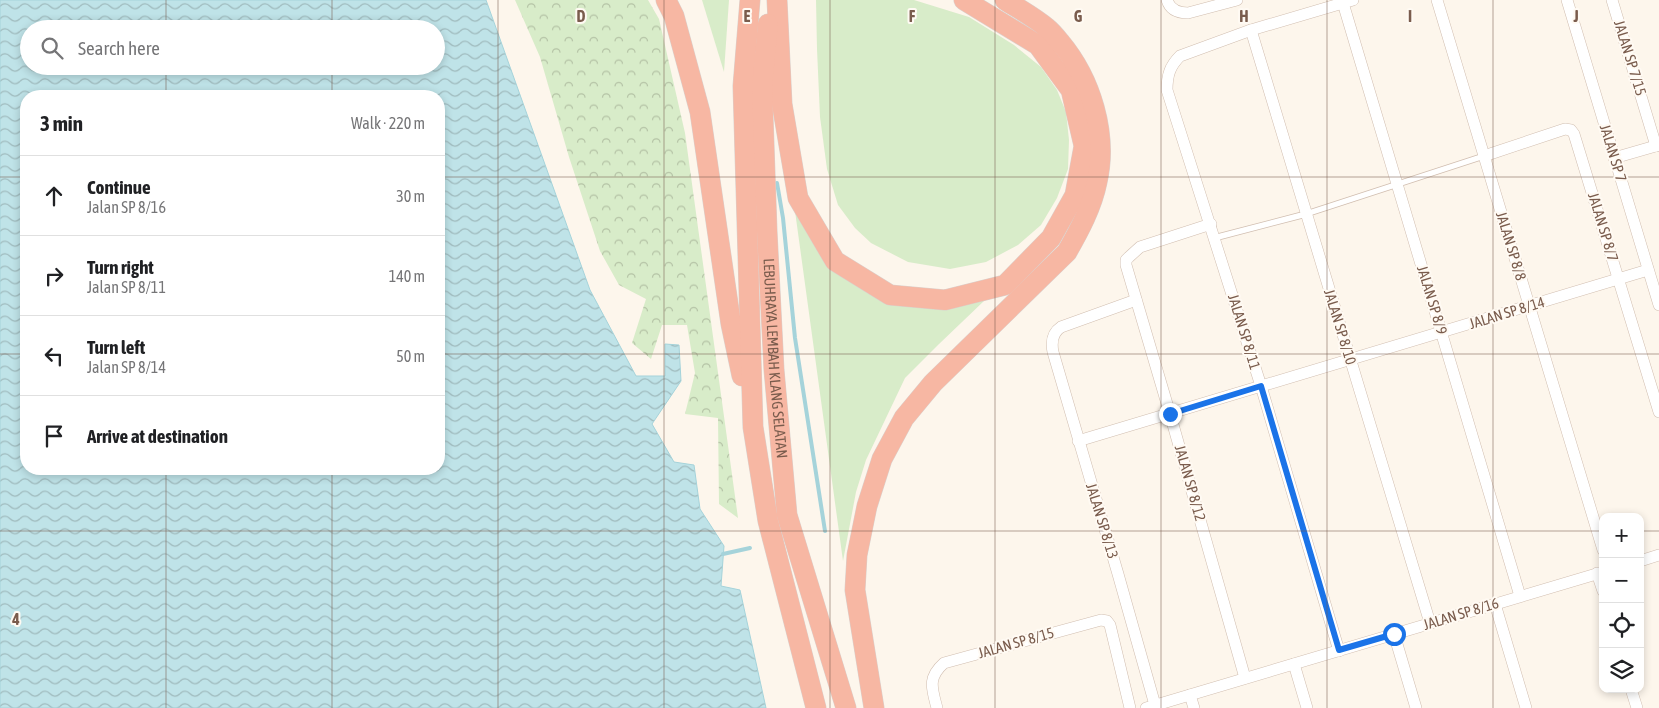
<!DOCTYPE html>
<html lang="en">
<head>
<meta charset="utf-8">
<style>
  :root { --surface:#fff; --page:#f6f6f6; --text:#202124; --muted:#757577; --line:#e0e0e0 }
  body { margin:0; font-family:"Asap Condensed",sans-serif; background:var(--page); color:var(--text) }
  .controls { position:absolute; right:15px; bottom:15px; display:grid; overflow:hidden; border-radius:10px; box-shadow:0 2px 8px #0003 }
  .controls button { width:45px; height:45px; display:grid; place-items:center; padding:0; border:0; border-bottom:1px solid var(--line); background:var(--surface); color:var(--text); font:25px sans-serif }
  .stop { position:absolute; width:15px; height:15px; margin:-11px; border:4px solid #1a73e8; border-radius:50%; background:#fff }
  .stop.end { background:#1a73e8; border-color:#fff; box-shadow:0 1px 5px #0008 }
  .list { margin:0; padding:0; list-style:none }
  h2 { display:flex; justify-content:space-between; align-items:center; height:65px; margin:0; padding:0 20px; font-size:21px }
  h2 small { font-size:16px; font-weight:400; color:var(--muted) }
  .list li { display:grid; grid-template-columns:32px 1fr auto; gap:15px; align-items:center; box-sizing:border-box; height:80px; padding:0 20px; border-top:1px solid var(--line) }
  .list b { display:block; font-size:19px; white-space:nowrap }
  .list p { margin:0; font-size:16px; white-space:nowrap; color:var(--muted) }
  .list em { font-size:16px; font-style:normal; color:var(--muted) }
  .icon { flex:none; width:28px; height:28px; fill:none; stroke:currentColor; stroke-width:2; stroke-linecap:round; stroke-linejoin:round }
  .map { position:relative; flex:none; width:1659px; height:708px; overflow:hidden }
  .search { position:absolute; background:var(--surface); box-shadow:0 2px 8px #0003; left:20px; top:20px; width:425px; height:55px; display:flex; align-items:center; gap:12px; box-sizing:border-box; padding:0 18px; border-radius:28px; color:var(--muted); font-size:19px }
  .panel { position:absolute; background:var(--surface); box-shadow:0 2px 8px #0003; left:20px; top:90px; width:425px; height:385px; border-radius:20px }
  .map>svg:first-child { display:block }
  .grass { fill:#d8ecc9 }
  .forest { fill:url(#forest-crowns) }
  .water { fill:url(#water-waves); stroke:#a5d3da; fill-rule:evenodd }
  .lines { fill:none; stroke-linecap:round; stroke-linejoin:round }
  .stream { stroke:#a5d3da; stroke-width:4 }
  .lane-casing { stroke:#d1beb0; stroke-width:7 }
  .street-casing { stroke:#d1beb0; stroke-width:12 }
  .highway-casing { stroke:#dad1cd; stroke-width:21 }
  .lane { stroke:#fff; stroke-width:5.5 }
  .street { stroke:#fff; stroke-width:11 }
  .highway { stroke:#f7b7a3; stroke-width:20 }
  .route { stroke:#1a73e8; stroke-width:6 }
  .grid { fill:none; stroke:#7a5c4d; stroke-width:1; stroke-opacity:0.55 }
  .labels { text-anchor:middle; stroke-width:4; stroke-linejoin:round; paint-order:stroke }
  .street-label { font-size:15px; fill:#7a5c4d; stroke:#fffaf3 }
  .grid-label { font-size:16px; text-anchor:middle; font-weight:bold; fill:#7a5c4d; stroke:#fffaf3; stroke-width:4; stroke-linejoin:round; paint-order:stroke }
</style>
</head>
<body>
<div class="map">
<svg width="1659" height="708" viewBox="0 0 1659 708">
  <defs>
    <pattern id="forest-crowns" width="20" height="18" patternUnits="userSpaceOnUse" patternTransform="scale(1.25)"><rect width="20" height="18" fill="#d8ecc9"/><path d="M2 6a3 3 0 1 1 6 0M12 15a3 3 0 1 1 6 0" fill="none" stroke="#b4c2a5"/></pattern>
    <pattern id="water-waves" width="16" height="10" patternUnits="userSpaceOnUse" patternTransform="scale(1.25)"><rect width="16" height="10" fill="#bfe3e8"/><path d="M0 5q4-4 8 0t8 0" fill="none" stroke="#a0bbbe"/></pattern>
  </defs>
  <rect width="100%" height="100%" fill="#fdf6ec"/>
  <g class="grass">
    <path d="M702,0H729L724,72Z"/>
    <path d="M816,0H914L969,17L1014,45L1041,67L1057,90L1066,112L1069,140L1068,169L1057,198L1041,225L1018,245L986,262L950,269L908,262L871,243L855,228L838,205L827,169L820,117L817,49Z"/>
    <path d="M795,211L829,263L945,306L985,300L939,344L905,378L866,460L856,492L843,561Z"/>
  </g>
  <path class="forest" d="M515,0H648L659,19L685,133L738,518L719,504L718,418L685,414L695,373L687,325H662L651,359L632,343L646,299L619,285L600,251L569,157L540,57Z"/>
  <path class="water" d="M0,0H486L590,290L636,376H665V344L679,345L681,381L652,424L674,462L694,465L700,509L724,546L721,586L740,590L766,708H0ZM29,29H436V66H29ZM26,96H439V469H26Z"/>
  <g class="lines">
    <g class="stream">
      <path d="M777,183L783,218L795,338L825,531"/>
      <path d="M723,554L750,548"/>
    </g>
    <defs>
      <path id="lane" d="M1214,238L1306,214L1484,156"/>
      <g id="street">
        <path d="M1167,0C1170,10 1178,13 1188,13L1237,0"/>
        <path d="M1437,0L1603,550"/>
        <path d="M1567,0L1659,305"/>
        <path d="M1612,0L1656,146"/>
        <path d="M1343,3L1520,596"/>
        <path d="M1251,30L1430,623"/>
        <path d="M1484,156L1565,129L1571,130L1574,134L1659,412"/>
        <path d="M1614,158L1659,145"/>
        <path d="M1211,224L1140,247L1129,257L1126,260V265L1170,414L1245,678"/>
        <path d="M1136,300L1061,327C1052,333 1051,342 1053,352L1118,574L1155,705"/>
        <path d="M1078,441L1648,270"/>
        <path d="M1640,561L1659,555"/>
        <path d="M1597,573L1603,591"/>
        <path d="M1495,604L1526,708"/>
        <path d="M1394,634L1416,708"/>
        <path d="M1339,651L1261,386L1167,90C1167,75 1170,66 1180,56L1251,30L1353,0"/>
        <path d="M1294,664L1307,708"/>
        <path d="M1631,689L1637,708"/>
        <path d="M1190,695L1194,708"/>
        <path d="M937,708C932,689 927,678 944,663L1101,620L1107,621L1110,625L1130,708"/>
        <path d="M1146,708L1603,572"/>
      </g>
      <g id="highway">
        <path d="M666,0L674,16L700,112L731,324L742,376"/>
        <path d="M750,0L743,86L753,427L768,521L816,708"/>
        <path d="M777,0L782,104L798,198L835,261L890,295L945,300L1005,285L1051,238L1075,195L1084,146L1071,90L1038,45L964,0"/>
        <path id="s1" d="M768,24L762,87L767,231L774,370L787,515L846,708"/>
        <path d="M874,708L855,590L857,555L867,506L882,459L904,418L933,383L1067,252C1079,231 1092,207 1097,182C1108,134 1091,79 1060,42C1056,37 1052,32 1047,28C1034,17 1019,9 1005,0"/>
      </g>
    </defs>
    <use href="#lane" class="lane-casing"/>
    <use href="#street" class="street-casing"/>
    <use href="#highway" class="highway-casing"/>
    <use href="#lane" class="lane"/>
    <use href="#street" class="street"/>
    <use href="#highway" class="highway"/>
  </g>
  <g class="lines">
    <path class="route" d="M1170,414L1261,386L1339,650L1394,634"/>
  </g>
  <path class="grid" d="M166,0V29M332,0V29M498,0V708M664,0V708M830,0V708M995,0V708M1161,0V708M1327,0V708M1493,0V708M166,66V96M332,66V96M0,177H26M439,177H1659M0,354H26M439,354H1659M166,469V708M332,469V708M0,531H1603M1640,531H1659"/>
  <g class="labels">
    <g class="street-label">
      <text transform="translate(1630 58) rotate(73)" y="5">JALAN SP 7/15</text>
      <text transform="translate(1613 153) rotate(73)" y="5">JALAN SP 7</text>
      <text transform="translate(1603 227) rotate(73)" y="5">JALAN SP 8/7</text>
      <text transform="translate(1511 246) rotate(73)" y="5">JALAN SP 8/8</text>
      <text transform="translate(1432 300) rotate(73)" y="5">JALAN SP 8/9</text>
      <text transform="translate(1507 313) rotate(-17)" y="5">JALAN SP 8/14</text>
      <text transform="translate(1340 327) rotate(73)" y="5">JALAN SP 8/10</text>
      <text transform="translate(1244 332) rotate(73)" y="5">JALAN SP 8/11</text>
      <text dy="5" stroke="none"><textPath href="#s1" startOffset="335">LEBUHRAYA LEMBAH KLANG SELATAN</textPath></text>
      <text transform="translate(1190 483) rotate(74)" y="5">JALAN SP 8/12</text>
      <text transform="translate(1102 521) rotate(73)" y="5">JALAN SP 8/13</text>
      <text transform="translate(1461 614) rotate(-17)" y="5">JALAN SP 8/16</text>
      <text transform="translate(1016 643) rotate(-16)" y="5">JALAN SP 8/15</text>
    </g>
  </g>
  <g class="grid-label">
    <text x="581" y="22">D</text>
    <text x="747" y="22">E</text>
    <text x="912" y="22">F</text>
    <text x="1078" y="22">G</text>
    <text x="1244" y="22">H</text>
    <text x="1410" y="22">I</text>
    <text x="1576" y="22">J</text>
    <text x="16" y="625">4</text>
  </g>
</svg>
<div class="controls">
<button>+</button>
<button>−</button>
<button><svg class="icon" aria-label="locate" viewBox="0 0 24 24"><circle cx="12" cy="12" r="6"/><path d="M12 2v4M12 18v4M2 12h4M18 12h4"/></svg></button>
<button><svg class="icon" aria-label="layers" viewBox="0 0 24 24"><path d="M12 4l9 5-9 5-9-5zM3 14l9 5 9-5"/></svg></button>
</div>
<div class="stop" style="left:1394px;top:634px"></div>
<div class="stop end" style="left:1170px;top:414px"></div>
<div class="search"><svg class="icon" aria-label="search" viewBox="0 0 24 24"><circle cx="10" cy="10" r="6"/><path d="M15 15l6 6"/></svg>Search here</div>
<section class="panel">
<h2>3 min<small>Walk · 220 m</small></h2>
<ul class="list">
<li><svg class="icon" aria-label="ahead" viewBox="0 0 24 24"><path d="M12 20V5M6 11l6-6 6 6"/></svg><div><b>Continue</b><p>Jalan SP 8/16</p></div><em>30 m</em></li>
<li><svg class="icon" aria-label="right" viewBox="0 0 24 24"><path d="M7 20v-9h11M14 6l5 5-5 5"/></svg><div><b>Turn right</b><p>Jalan SP 8/11</p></div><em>140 m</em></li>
<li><svg class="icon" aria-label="left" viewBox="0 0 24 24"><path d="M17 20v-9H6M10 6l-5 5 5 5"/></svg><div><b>Turn left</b><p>Jalan SP 8/14</p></div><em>50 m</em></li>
<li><svg class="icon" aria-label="arrive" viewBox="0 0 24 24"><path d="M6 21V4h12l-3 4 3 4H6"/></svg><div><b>Arrive at destination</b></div></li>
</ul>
</section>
</div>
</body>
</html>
